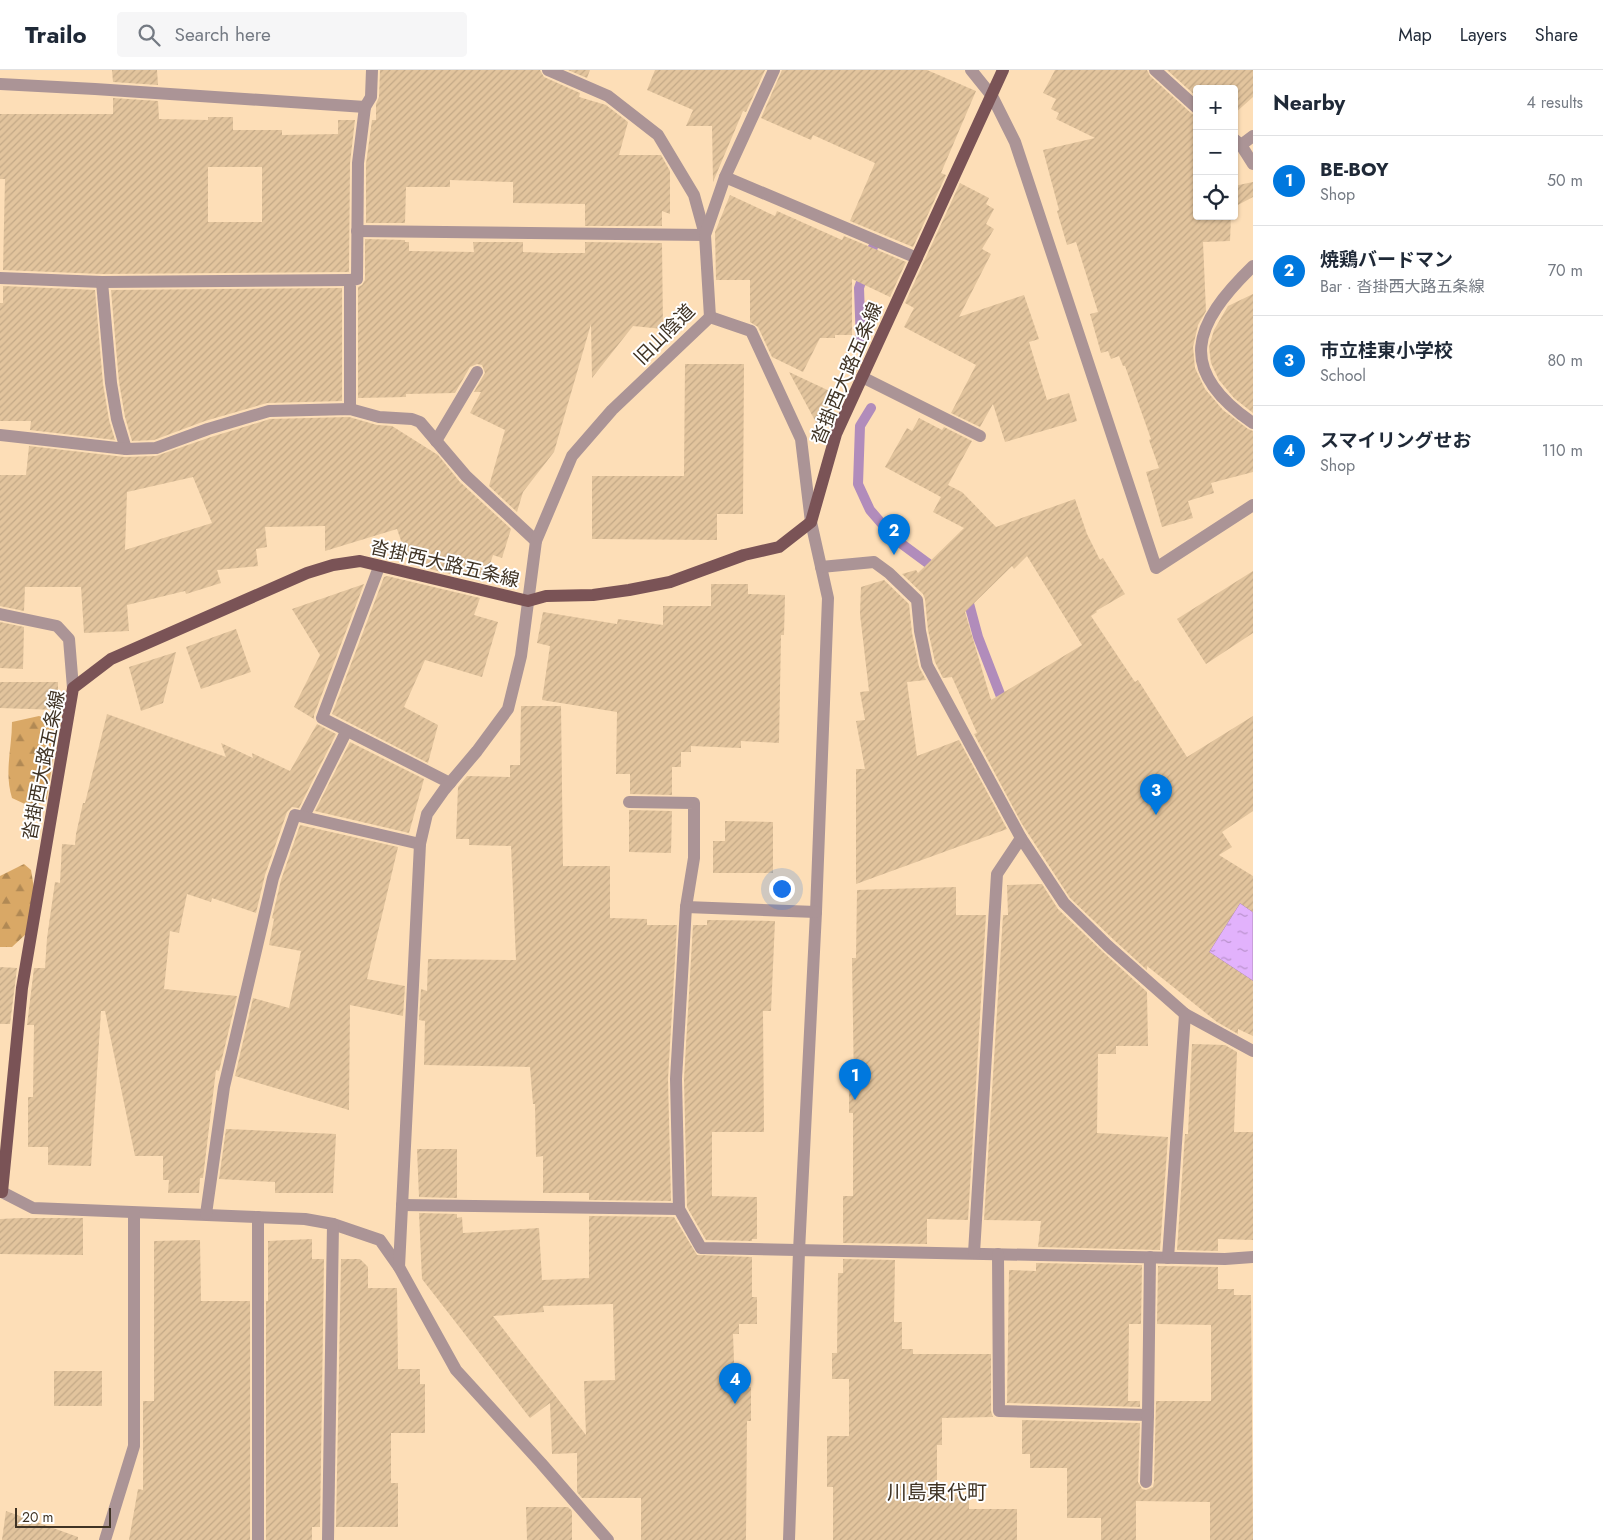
<!DOCTYPE html>
<html lang="en">
<head>
<meta charset="utf-8">
<style>
  :root { --surface:#fff; --page:#f6f6f7; --text:#1f2937; --muted:#747a83; --line:#e0e1e3; --accent:#0078de }
  body { margin:0; font-family:Jost,"Noto Sans JP",sans-serif; background:var(--page); color:var(--text) }
  .controls { position:absolute; right:15px; top:15px; display:grid; overflow:hidden; border-radius:5px; box-shadow:0 1px 4px #0004 }
  .controls button { width:45px; height:45px; display:grid; place-items:center; padding:0; border:0; border-bottom:1px solid var(--line); background:var(--surface); color:var(--text); font:25px sans-serif }
  .scale { position:absolute; left:15px; bottom:12px; width:96px; box-sizing:border-box; padding-left:5px; border:2px solid #3f3324; border-top:0; font-size:14px; line-height:18px; white-space:nowrap; color:#3f3324; -webkit-text-stroke:4px #fff; paint-order:stroke }
  .you { position:absolute; left:781px; top:818px; width:18px; height:18px; margin:-12px; border:4px solid #fff; border-radius:50%; background:#1a73e8; box-shadow:0 0 0 8px #1a73e833 }
  .badge { display:grid; place-items:center; width:32px; height:32px; border-radius:50%; background:var(--accent); color:#fff; font-size:16px; font-weight:700 }
  .pin { position:absolute; translate:-50% -41px; filter:drop-shadow(0 1px 2px #0008) }
  .pin::after { content:''; position:absolute; top:26px; width:18px; height:15px; background:inherit; clip-path:polygon(0 0,100% 0,50% 100%) }
  .list { margin:0; padding:0; list-style:none }
  h2 { display:flex; justify-content:space-between; align-items:center; height:65px; margin:0; padding:0 20px; font-size:21px }
  h2 small { font-size:16px; font-weight:400; color:var(--muted) }
  .list li { display:grid; grid-template-columns:32px 1fr auto; gap:15px; align-items:center; box-sizing:border-box; height:90px; padding:0 20px; border-top:1px solid var(--line) }
  .list b { display:block; font-size:19px; white-space:nowrap }
  .list p { margin:0; font-size:16px; white-space:nowrap; color:var(--muted) }
  .list em { font-size:16px; font-style:normal; color:var(--muted) }
  .icon { flex:none; width:28px; height:28px; fill:none; stroke:currentColor; stroke-width:2; stroke-linecap:round; stroke-linejoin:round }
  .map { position:relative; flex:none; width:1253px; height:1470px; overflow:hidden }
  header { display:flex; align-items:center; gap:30px; box-sizing:border-box; height:70px; padding:0 25px; background:var(--surface); border-bottom:1px solid var(--line) }
  header strong { font-size:24px }
  nav { display:flex; gap:28px; margin-inline-start:auto; font-size:18px }
  .search { width:350px; height:45px; background:var(--page); display:flex; align-items:center; gap:12px; box-sizing:border-box; padding:0 18px; border-radius:5px; color:var(--muted); font-size:19px }
  main { display:flex }
  aside { flex:1; background:var(--surface) }
  .map>svg:first-child { display:block }
  .forest { fill:url(#forest-firs) }
  .water { fill:url(#water-ripples); stroke:#b18cbb }
  .lines { fill:none; stroke-linecap:round; stroke-linejoin:round }
  .stream { stroke:#b18cbb; stroke-width:10 }
  .building { fill:url(#building-hatch); fill-rule:evenodd }
  .minor { stroke:#ab9496; stroke-width:12 }
  .major { stroke:#7a5356; stroke-width:12 }
  .labels { text-anchor:middle; stroke-width:4; stroke-linejoin:round; paint-order:stroke }
  .street-label { font-size:19px; fill:#3f3324; stroke:#fff }
  .neighbourhood-label { font-size:20px; fill:#3f3324; stroke:#fff }
</style>
</head>
<body>
<header>
<strong>Trailo</strong>
<div class="search"><svg class="icon" aria-label="search" viewBox="0 0 24 24"><circle cx="10" cy="10" r="6"/><path d="M15 15l6 6"/></svg>Search here</div>
<nav><a>Map</a><a>Layers</a><a>Share</a></nav>
</header>
<main>
<div class="map">
<svg width="1253" height="1470" viewBox="0 0 1253 1470">
  <defs>
    <pattern id="forest-firs" width="22" height="20" patternUnits="userSpaceOnUse" patternTransform="scale(1.25)"><rect width="22" height="20" fill="#d9a866"/><path d="M5 1l3.5 6h-7zM16 11l3.5 6h-7z" fill="#b18954"/></pattern>
    <pattern id="water-ripples" width="26" height="14" patternUnits="userSpaceOnUse" patternTransform="scale(1.25)"><rect width="26" height="14" fill="#e2b2fc"/><path d="M2 4q2-2 4 0t4 0M15 11q2-2 4 0t4 0" fill="none" stroke="#b991cc"/></pattern>
    <pattern id="building-hatch" width="6" height="6" patternUnits="userSpaceOnUse" patternTransform="scale(1.25)"><rect width="6" height="6" fill="#e2c49d"/><path d="M-1 1l2-2M0 6l6-6M5 7l2-2" fill="none" stroke="#c3a987"/></pattern>
  </defs>
  <rect width="100%" height="100%" fill="#fddeb7"/>
  <g class="forest">
    <path d="M39,646L59,653L46,733L27,735L12,728C4,702 12,678 12,652Z"/>
    <path d="M24,794L31,800L34,818L27,863L12,877H0V806Z"/>
  </g>
  <path class="water" d="M1240,833L1253,842V911L1209,882Z"/>
  <g class="lines">
    <g class="stream">
      <path d="M861,274L859,218L873,177"/>
      <path d="M871,338L860,356L858,414L870,440L895,469L937,500"/>
      <path d="M967,526L978,567L1005,637"/>
    </g>
  </g>
  <g class="building">
    <path d="M112,0H157L158,15L113,12Z"/>
    <path d="M380,0H540L544,7L580,23L579,27L606,35L628,52L619,85H661L670,101V144L662,141V156H585V134L513,133V112L450,110V117H406L405,153H366V94L372,50H376V34L379,27Z"/>
    <path d="M568,0H590L587,8Z"/>
    <path d="M655,0H765L746,42L743,41L713,112L712,56H686L693,40L647,20Z"/>
    <path d="M782,0H927L976,21L941,103L946,105L913,177L850,151L875,93L813,65L811,70L761,48Z"/>
    <path d="M1055,0H1147L1150,6L1192,44L1197,46V146H1231L1230,171L1203,172L1206,241L1198,255L1193,277L1195,298L1205,319L1223,340L1248,359L1253,361V402L1211,413L1214,423L1188,431L1193,448L1162,457L1146,402L1159,398L1149,370L1151,369L1125,296H1123L1119,286L1111,289L1108,281L1101,283L1090,244L1098,242L1076,172L1067,175L1057,141L1059,140L1043,80L1095,68L1056,49L1059,43L1051,39L1056,29L1043,23Z"/>
    <path d="M1167,0H1253V27L1234,44V19H1197V27Z"/>
    <path d="M113,28L158,31L159,49L208,50V47H233V60H282V65L338,64V50H355L350,93L349,202L102,204L3,200L5,109H0V44H113ZM208,97H262V152H208Z"/>
    <path d="M1253,112V127L1234,137V116Z"/>
    <path d="M960,113L989,128L986,134L994,139L986,154L994,159L982,179L991,184L959,247L1024,225L1039,269L1029,272L1047,330L1069,323L1077,351L1005,372L993,334L980,357L951,343L976,295L904,257L914,238L905,233Z"/>
    <path d="M730,125L775,146L777,141L842,170L844,166L906,192L890,227L852,209V265H835V268H820L803,302L772,287L758,257L750,252V210H716L715,162Z"/>
    <path d="M365,169L405,170V172H409V181L474,182L473,172H523V182L550,183H585V172L662,173L663,259L633,256L592,308L591,254L554,382L523,422L517,442L489,416L505,360L470,343L481,322H474L485,303L482,295L477,294L470,297L455,323L406,324V327L358,328V217L362,215L365,210Z"/>
    <path d="M3,216L95,220L103,314L109,350L115,370L30,360L31,351H0V233H3Z"/>
    <path d="M342,218V331L267,333L205,351L154,370L132,371L125,347L119,312L111,220Z"/>
    <path d="M1253,224V343L1234,328L1219,310L1211,293L1209,277L1214,260L1228,236Z"/>
    <path d="M685,294H744L743,444H717V470L592,469V406H684Z"/>
    <path d="M789,302L836,324L819,358Z"/>
    <path d="M349,347L377,355L392,356L438,385L460,412L511,459L502,488L493,485L484,512L409,494L397,459L325,481V456L265,457L267,477L256,479L258,496L217,500L221,513L186,524L185,521L127,535L129,561L84,563L81,517H25L24,541L0,536V405H26L29,376L125,387L156,386L211,367L270,349ZM193,407L212,453L125,480L127,422Z"/>
    <path d="M919,348L942,360L944,357L972,371L948,415L962,422L996,457L1075,429L1087,464L1100,490L1103,488L1125,524L1096,541L1097,542L1091,546L1135,612L1138,610L1187,687L1253,646V741L1222,762L1232,777L1219,785L1253,806V842L1240,833L1209,882L1253,911V966L1238,959V964L1217,952L1147,896V900L1114,870L1070,828L1022,754L974,664L977,663L952,607L943,608L935,592L928,560L925,529L923,524L902,504L916,500L918,503L964,458L933,442L941,427L885,397L907,358L912,361ZM1027,486L1082,575L991,630L965,542L1012,496L1014,499Z"/>
    <path d="M1253,501V563L1206,594L1177,549Z"/>
    <path d="M387,506L480,528L474,545L498,552L482,607L425,590L404,637L438,655L428,693L332,644L384,507Z"/>
    <path d="M884,510L909,534L912,563L919,597L926,610L907,612L917,686L959,670L1007,759L856,814V699H865L856,651L865,650L860,622L869,621L860,544L861,517Z"/>
    <path d="M364,514L314,645V649L294,637L320,585L292,539Z"/>
    <path d="M711,514H748V524L785,525L784,565H781L779,673L741,671V678L691,676V682H681V697H672V725L630,724V704H616L617,642L542,630L550,576L537,573L543,542L617,554L618,549L663,555V536H711Z"/>
    <path d="M0,552L24,557L23,599L0,598Z"/>
    <path d="M236,559L251,602L201,619L186,577Z"/>
    <path d="M176,582L163,633L141,641L129,597Z"/>
    <path d="M0,612H58V640L0,638Z"/>
    <path d="M521,636H561L563,796H610V848L647,849V855H677L668,1009L671,1131L589,1130V1123H543V1086L536,1087L535,1034H533L530,997L424,995L425,951L419,950L421,919L427,921L428,889L516,890L511,776L469,775V769H456L458,717L467,706L510,707V695H520Z"/>
    <path d="M107,644L226,687L221,673L253,688L252,683L290,701L317,654L336,664L299,738L292,737L287,742L265,805L256,843L212,828L211,832L187,824L179,863L170,861L164,919L237,926L219,1001L216,1000L203,1108H200L199,1123H168L169,1110H163V1086H135L105,941H101L91,1096L48,1095V1077H28V1027H33L34,955H27L34,898H45L47,868L55,812L60,813L62,774L75,775L76,764L83,733H85Z"/>
    <path d="M350,672L424,709L409,763L315,741Z"/>
    <path d="M629,740L672,741L671,783L629,782Z"/>
    <path d="M725,751L773,752V803H713V771H725Z"/>
    <path d="M300,755L398,777L367,909L405,916L403,946L350,935L349,1040L235,1006L253,928L289,938L301,881L269,875L274,849L272,848L281,810Z"/>
    <path d="M1042,814L1058,839L1103,882L1147,922L1148,976H1116V984H1098L1097,1063L1168,1067L1160,1180L1038,1177L1041,1151L984,1150L1003,845H1008L1007,815Z"/>
    <path d="M956,817V845H986L968,1150L927,1149V1174L843,1173V1126H853V1043H849V1018H854L852,888H856L857,820Z"/>
    <path d="M707,850L775,851L771,941H763L764,1062H712V1126L757,1127V1169H752V1171L706,1170L687,1137L684,1009L693,855H707Z"/>
    <path d="M0,897L17,898L10,954H0Z"/>
    <path d="M1192,974L1225,975L1237,982L1234,1062H1253V1170L1218,1169V1181L1177,1180L1185,1064H1188Z"/>
    <path d="M226,1059L336,1064L333,1123H275V1112L219,1109Z"/>
    <path d="M417,1079H457V1128L419,1127Z"/>
    <path d="M419,1143L457,1144V1148L462,1147L463,1163L539,1158L542,1210L589,1208V1146L674,1147L697,1185L752,1187V1227H757V1254H739V1264H733L735,1317H751V1351H747L746,1470H641V1428H582L577,1422V1383L552,1384L550,1333L530,1348L422,1209ZM613,1234L615,1310L584,1311L586,1365L493,1246L544,1242L543,1236Z"/>
    <path d="M21,1148H83V1185L0,1184V1149Z"/>
    <path d="M312,1169V1189H324L320,1457H312V1470H266V1231H268V1171Z"/>
    <path d="M200,1170L201,1231H250V1470H129L138,1419L143,1420V1331H154V1171Z"/>
    <path d="M341,1189H360L368,1197V1218H397L398,1299H420V1314H425V1363H391V1413H398V1457H336Z"/>
    <path d="M843,1189L895,1190L894,1252H902V1279H913V1284H991V1341L993,1347L942,1348V1375H937V1425H969V1439H1017V1470H833V1417H827V1366H849V1309H832V1283H837L838,1203H843Z"/>
    <path d="M1036,1193L1142,1195L1141,1254H1129L1128,1331H1140V1337L1007,1333L1009,1200L1036,1201Z"/>
    <path d="M1158,1196L1218,1197V1219H1234V1225H1251L1253,1470H1210V1432L1136,1431V1470H1101V1448H1067V1398H1030V1384H1022V1350L1140,1353L1138,1412L1142,1419L1146,1420L1153,1417L1154,1412L1156,1331H1211V1255L1157,1254Z"/>
    <rect x="54" y="1301" width="48" height="35"/>
    <path d="M526,1437H568L572,1441V1470H527Z"/>
    <path d="M6,1441L78,1467V1470H2Z"/>
  </g>
  <g class="lines">
    <g class="minor">
      <path d="M548,0L608,26L658,65L694,125L705,165"/>
      <path d="M971,0L992,26L1015,72L1156,498L1253,435"/>
      <path d="M1155,0L1197,38"/>
      <path d="M0,14L95,19L365,37"/>
      <path d="M1234,69L1241,75L1253,94"/>
      <path d="M1241,75L1253,66"/>
      <path d="M725,107L917,188"/>
      <path d="M357,161L705,165"/>
      <path d="M1253,196C1193,254 1175,300 1253,353"/>
      <path d="M0,208L102,212L350,210"/>
      <path d="M102,212L111,313L117,349L126,379"/>
      <path d="M710,247L751,261L801,369L811,452L828,528L816,842L799,1181L789,1470"/>
      <path d="M710,247L705,165L725,107L774,0"/>
      <path d="M862,307L980,366"/>
      <path d="M350,339V210L357,209L358,93L365,37L371,27L372,0"/>
      <path d="M0,365L126,379L156,378L208,359L269,341L350,339L379,347L412,349L420,352L466,406L536,471"/>
      <path d="M436,371L477,302"/>
      <path d="M379,497L322,648L450,713"/>
      <path d="M821,497L874,492L889,503L917,530L920,561L927,595L1021,768L1064,833L1108,876L1185,944L1253,981"/>
      <path d="M0,544L57,556L69,569L73,618"/>
      <path d="M629,732L694,733V788L686,837"/>
      <path d="M304,746L346,662"/>
      <path d="M816,842L686,837L676,1009L679,1139L701,1178L1225,1189L1253,1187"/>
      <path d="M2,1122L33,1138L305,1149L333,1154L380,1170L399,1197L456,1300L541,1393L608,1470"/>
      <path d="M402,1135L679,1139"/>
      <path d="M206,1144L224,1017L273,808L295,745L420,774"/>
      <path d="M974,1183L997,804L1021,768"/>
      <path d="M998,1184L999,1341L1148,1345L1150,1187"/>
      <path d="M1168,1188L1185,944"/>
      <path d="M399,1197L420,774L427,744L444,720L477,681L508,639L521,586L536,471L572,386L612,340L710,247"/>
      <path d="M1146,1412L1148,1345"/>
      <path d="M105,1470L134,1376V1143"/>
      <path d="M258,1470V1147"/>
      <path d="M328,1470L333,1154"/>
    </g>
    <path class="major" d="M0,1122H2L22,918L73,618L111,589L307,503L333,495L360,491L528,531L546,526L593,525L629,520L670,512L744,485L779,477L811,452L836,364L1003,0"/>
  </g>
  <g class="labels">
    <g class="street-label">
      <text transform="translate(664 264) rotate(-45)" y="7">旧山陰道</text>
      <text transform="translate(846 303) rotate(-67)" y="7">沓掛西大路五条線</text>
      <text transform="translate(445 493) rotate(13)" y="7">沓掛西大路五条線</text>
      <text transform="translate(43 695) rotate(-79)" y="7">沓掛西大路五条線</text>
    </g>
    <g class="neighbourhood-label">
      <text x="937" y="1429">川島東代町</text>
    </g>
  </g>
</svg>
<div class="controls">
<button>+</button>
<button>−</button>
<button><svg class="icon" aria-label="locate" viewBox="0 0 24 24"><circle cx="12" cy="12" r="6"/><path d="M12 2v4M12 18v4M2 12h4M18 12h4"/></svg></button>
</div>
<div class="scale">20 m</div>
<div class="you"></div>
<div class="pin badge" style="left:855px;top:1030px">1</div>
<div class="pin badge" style="left:894px;top:485px">2</div>
<div class="pin badge" style="left:1156px;top:745px">3</div>
<div class="pin badge" style="left:735px;top:1334px">4</div>
</div>
<aside>
<h2>Nearby<small>4 results</small></h2>
<ul class="list">
<li><span class="badge">1</span><div><b>BE-BOY</b><p>Shop</p></div><em>50 m</em></li>
<li><span class="badge">2</span><div><b>焼鶏バードマン</b><p>Bar · 沓掛西大路五条線</p></div><em>70 m</em></li>
<li><span class="badge">3</span><div><b>市立桂東小学校</b><p>School</p></div><em>80 m</em></li>
<li><span class="badge">4</span><div><b>スマイリングせお</b><p>Shop</p></div><em>110 m</em></li>
</ul>
</aside>
</main>
</body>
</html>
